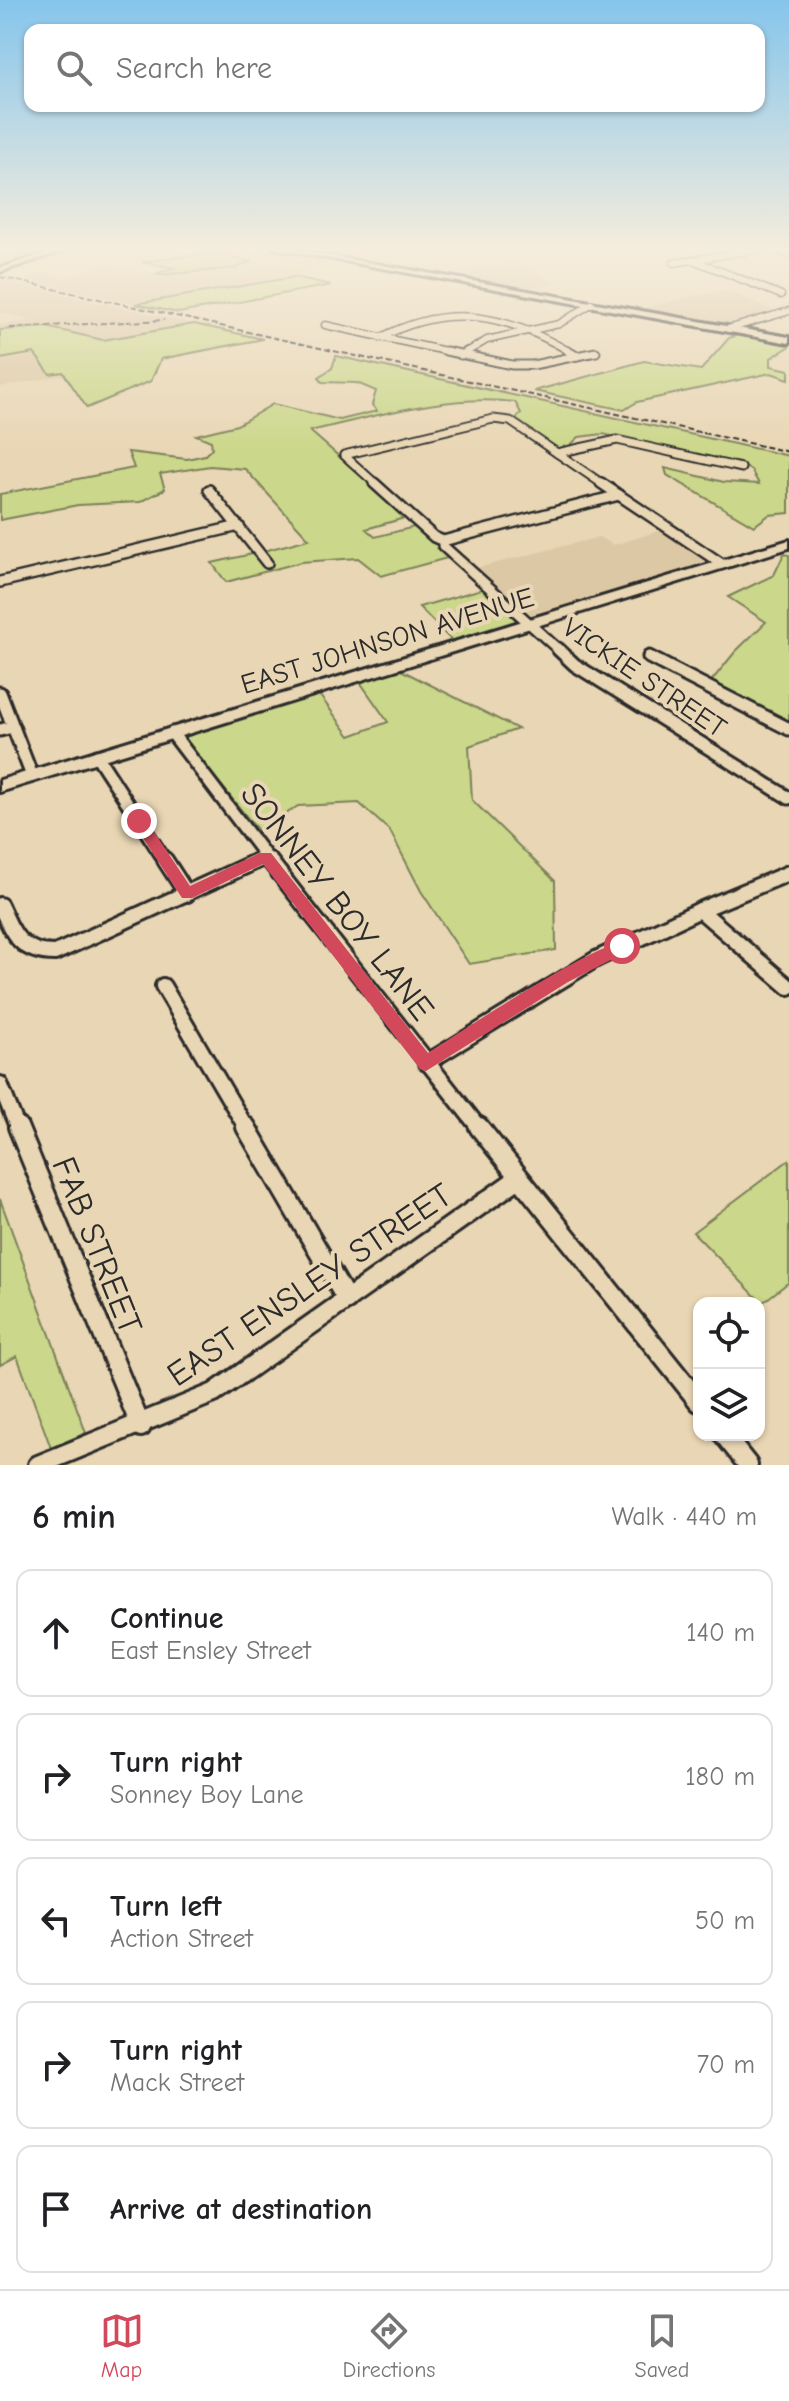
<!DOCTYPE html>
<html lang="en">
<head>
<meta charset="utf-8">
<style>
  :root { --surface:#fff; --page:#f6f6f6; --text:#202124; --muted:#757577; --line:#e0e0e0; --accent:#d1495b }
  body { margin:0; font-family:"Comic Neue",sans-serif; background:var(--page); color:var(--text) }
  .controls { position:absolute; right:24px; bottom:24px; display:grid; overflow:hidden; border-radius:16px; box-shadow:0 2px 6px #0004 }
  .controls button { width:72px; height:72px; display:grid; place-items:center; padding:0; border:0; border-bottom:2px solid var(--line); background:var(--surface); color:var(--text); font:40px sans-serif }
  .stop { position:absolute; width:24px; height:24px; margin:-18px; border:6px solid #d1495b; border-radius:50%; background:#fff }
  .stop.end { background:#d1495b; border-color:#fff; box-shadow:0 2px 8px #0008 }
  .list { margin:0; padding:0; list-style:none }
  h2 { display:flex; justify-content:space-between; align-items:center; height:104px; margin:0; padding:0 32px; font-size:34px }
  h2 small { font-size:26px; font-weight:400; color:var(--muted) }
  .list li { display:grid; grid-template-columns:52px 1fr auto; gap:24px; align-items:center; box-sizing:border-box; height:128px; margin:0 16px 16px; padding:0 16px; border:2px solid var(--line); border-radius:16px }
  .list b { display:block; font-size:30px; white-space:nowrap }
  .list p { margin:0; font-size:26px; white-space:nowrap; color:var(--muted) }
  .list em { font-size:26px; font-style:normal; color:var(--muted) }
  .icon { flex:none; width:44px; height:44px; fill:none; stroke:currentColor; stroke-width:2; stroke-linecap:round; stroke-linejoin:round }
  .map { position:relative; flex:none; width:789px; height:1465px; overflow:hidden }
  .search { position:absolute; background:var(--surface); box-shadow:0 2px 6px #0004; left:24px; right:24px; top:24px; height:88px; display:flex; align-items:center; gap:20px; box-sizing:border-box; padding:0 28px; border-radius:16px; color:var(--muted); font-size:30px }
  .sheet { height:824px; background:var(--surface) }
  nav { display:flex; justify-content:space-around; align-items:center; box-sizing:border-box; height:112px; border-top:2px solid var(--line); background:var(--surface); font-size:22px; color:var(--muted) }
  nav a { display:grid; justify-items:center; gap:4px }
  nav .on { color:var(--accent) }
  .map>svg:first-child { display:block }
  .built { fill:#ddc8a5 }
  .green { fill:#cbd78a; stroke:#7b815a; stroke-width:2 }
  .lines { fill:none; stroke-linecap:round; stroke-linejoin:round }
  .street-far5-casing { stroke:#2b2b2b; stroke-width:9 }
  .street-far4-casing { stroke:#2b2b2b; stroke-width:11 }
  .street-far3-casing { stroke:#2b2b2b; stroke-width:14 }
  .street-far2-casing { stroke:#2b2b2b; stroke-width:17 }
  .street-far1-casing { stroke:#2b2b2b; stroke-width:20 }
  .street-casing { stroke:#2b2b2b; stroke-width:24 }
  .secondary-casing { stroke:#2b2b2b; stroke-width:6 }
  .street-far5 { stroke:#e9d6b4; stroke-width:6 }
  .street-far4 { stroke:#e9d6b4; stroke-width:7 }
  .street-far3 { stroke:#e9d6b4; stroke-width:9 }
  .street-far2 { stroke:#e9d6b4; stroke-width:11 }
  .street-far1 { stroke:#e9d6b4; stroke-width:14 }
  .street { stroke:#e9d6b4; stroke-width:18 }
  .secondary { fill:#e9d6b4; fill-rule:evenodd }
  .rail { stroke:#2b2b2b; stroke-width:2; stroke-dasharray:6 3; stroke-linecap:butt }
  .route { fill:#d1495b }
  .labels { text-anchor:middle; stroke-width:8; stroke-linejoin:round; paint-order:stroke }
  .street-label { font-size:28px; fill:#2b2b2b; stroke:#e9d6b4 }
  .near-street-label { font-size:34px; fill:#2b2b2b; stroke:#e9d6b4 }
</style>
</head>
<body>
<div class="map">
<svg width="789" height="1465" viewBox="0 0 789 1465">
  <rect width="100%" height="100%" fill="#e9d6b4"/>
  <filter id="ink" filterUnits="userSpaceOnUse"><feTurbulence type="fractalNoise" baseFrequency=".0125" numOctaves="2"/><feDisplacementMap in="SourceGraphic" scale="16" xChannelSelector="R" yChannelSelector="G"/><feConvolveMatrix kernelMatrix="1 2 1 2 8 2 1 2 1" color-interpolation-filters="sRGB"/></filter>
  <g filter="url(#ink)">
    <g class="built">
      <path d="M0,248H61L0,268Z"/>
      <path d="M278,249L336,260L285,280L135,304L23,279L40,273L67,277L100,265L159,275L218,270L280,262L302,254Z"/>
      <path d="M514,261L556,284L518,290L450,278L474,269Z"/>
      <path d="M0,280L194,324L103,340L46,327L0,330V325L30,320L0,312Z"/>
      <path d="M728,291L779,313L726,328L635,311L695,296Z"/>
      <path d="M34,353L50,374L63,371L65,375L0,387V359Z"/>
      <path d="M662,530L712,565L529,620L473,569L599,537L614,545Z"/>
    </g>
    <g class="green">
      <path d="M217,252L250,262L236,268L159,275L156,274L174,268L142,262Z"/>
      <path d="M295,277L331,285L179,313L135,304Z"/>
      <path d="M194,324L263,339L161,359L151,381L87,408L63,372L50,374L34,353L0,359V330L46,327L103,340Z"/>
      <path d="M746,333L789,341V347L771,358V366L789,370V379L771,373L637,402L624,410L534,391L644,361L701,370L729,338Z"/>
      <path d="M336,356L789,456V513L769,515L754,526L667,475L665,468L724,482L759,484L751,470L745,467L603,434L579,437L567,448L558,451L514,421L521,413L515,402C446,394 377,416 310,431L408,517L366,529L375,537L418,526L451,557L381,576L358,558L301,562L226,582L212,563L256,553L265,566L272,565L263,551L309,539L245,469L210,466L160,474L165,489L140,502L78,505L0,520V494L134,468L128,452L187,459L205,455L212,448L211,441L196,435L237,425L273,404L340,420L377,411L372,405L376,391L357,383L322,382L319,377L332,368Z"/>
      <path d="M784,554L789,555V723L709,684L735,652L766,622L728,597L774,575Z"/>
      <path d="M485,588L522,622L454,643L419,607Z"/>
      <path d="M397,668L518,729L469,746L472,800L555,881L556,950L469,964L421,891L390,831L359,803L298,806L259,832L180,734L317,692L350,736L388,722L358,679Z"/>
      <path d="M789,1160V1282L762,1303L693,1232Z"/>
      <path d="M0,1199L86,1433L51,1448L17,1356L0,1365Z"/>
    </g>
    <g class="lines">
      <defs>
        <g id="street-far5">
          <path d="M769,248L789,255"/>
          <path d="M693,260L781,295"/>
          <path d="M674,263L766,248"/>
          <path d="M325,325L455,353"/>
          <path d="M728,329L789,311"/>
          <path d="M380,338C449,301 508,315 572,353"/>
          <path d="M465,353L487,340L559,324L591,304"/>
          <path d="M592,353L596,352"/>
        </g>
        <g id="street-far4">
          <path d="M446,351L512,365H533L596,352"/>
          <path d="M568,351L577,356"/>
          <path d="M461,355L468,351"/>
          <path d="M557,453L617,440L741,468"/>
          <path d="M377,485L344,455L493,419L510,421L604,485"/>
        </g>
        <g id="street-far3">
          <path d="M374,483L434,537L443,541V546L560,651"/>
          <path d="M601,483L722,564"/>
          <path d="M209,490L267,563"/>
          <path d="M443,541L619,495"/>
          <path d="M0,582L239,526"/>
        </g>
        <g id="street-far2">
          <path d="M558,649L575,665L789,798"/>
          <path d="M649,657L789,729"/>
          <path d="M0,693L32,776"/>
          <path d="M0,730L13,727"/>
          <path d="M172,733L270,862"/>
          <path d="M97,756L166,862"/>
          <path d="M254,862L266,857"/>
        </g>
        <g id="street-far1">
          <path d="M165,860L187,894"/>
          <path d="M269,860L480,1129"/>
          <path d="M0,905C13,934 20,953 55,953L259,860"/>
          <path d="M700,910L789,987"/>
          <path d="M163,986L247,1129"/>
          <path d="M426,1063L596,959L700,910L789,873"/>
          <path d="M0,1084L18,1129"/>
        </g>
        <g id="street">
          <path d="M18,1127L141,1427"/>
          <path d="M246,1127L347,1300"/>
          <path d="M479,1127L699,1402"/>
          <path d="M724,1435L748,1465"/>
          <path d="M38,1465L214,1393L519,1178"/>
        </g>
        <g id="secondary">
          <path d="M62,248H72L0,272V268Z"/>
          <path d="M273,248H286L789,337V343Z"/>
          <path d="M789,540V548L0,792V780Z"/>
        </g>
      </defs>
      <use href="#street-far5" class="street-far5-casing"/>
      <use href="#street-far4" class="street-far4-casing"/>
      <use href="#street-far3" class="street-far3-casing"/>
      <use href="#street-far2" class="street-far2-casing"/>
      <use href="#street-far1" class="street-far1-casing"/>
      <use href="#street" class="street-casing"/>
      <use href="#secondary" class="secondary-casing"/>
      <use href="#street-far5" class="street-far5"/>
      <use href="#street-far4" class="street-far4"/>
      <use href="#street-far3" class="street-far3"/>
      <use href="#street-far2" class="street-far2"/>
      <use href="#street-far1" class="street-far1"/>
      <use href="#street" class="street"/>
      <use href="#secondary" class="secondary"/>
      <g class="rail">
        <path d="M0,277L789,452"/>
        <path d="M10,328L164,320"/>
      </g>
    </g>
  </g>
  <linearGradient id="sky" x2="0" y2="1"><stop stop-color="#85c5ec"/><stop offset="0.55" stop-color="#f5eddd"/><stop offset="1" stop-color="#f5eddd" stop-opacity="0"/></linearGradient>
  <rect width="789" height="453" fill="url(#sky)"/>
  <path class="route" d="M139,816L144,817L190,886L260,853H271L428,1053C456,1035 606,935 628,942L630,946L628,951L568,982L426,1071L420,1069L263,864L192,898H182L132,821Z"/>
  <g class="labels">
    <g class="street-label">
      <text transform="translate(387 640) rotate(-17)" y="10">EAST JOHNSON AVENUE</text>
      <text transform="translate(645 677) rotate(34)" y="10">VICKIE STREET</text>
    </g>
    <g class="near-street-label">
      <text transform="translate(338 901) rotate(52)" y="12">SONNEY BOY LANE</text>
      <text transform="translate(98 1245) rotate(68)" y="12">FAB STREET</text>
      <text transform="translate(309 1284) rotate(-34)" y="12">EAST ENSLEY STREET</text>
    </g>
  </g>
</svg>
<div class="controls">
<button><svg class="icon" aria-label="locate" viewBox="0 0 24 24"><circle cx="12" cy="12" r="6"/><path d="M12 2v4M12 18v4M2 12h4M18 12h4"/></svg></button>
<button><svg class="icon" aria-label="layers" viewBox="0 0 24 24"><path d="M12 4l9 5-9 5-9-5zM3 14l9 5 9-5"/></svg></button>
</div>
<div class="stop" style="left:622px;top:946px"></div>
<div class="stop end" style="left:139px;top:821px"></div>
<div class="search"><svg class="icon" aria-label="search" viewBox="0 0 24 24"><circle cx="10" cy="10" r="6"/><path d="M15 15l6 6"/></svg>Search here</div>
</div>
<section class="sheet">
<h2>6 min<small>Walk · 440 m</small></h2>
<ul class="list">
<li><svg class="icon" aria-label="ahead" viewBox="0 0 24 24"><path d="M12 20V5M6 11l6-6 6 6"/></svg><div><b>Continue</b><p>East Ensley Street</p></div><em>140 m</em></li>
<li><svg class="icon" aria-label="right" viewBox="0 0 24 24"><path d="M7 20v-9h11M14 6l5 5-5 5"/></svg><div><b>Turn right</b><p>Sonney Boy Lane</p></div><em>180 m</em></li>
<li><svg class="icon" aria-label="left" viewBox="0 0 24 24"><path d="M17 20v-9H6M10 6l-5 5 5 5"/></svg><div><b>Turn left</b><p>Action Street</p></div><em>50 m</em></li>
<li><svg class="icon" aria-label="right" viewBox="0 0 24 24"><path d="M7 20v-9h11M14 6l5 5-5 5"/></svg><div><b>Turn right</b><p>Mack Street</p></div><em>70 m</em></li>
<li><svg class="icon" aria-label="arrive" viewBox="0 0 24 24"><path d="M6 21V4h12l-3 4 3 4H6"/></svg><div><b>Arrive at destination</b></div></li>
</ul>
</section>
<nav>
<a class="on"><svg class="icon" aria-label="map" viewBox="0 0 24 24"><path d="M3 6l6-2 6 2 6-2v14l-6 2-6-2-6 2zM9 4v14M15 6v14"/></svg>Map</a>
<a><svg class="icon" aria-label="directions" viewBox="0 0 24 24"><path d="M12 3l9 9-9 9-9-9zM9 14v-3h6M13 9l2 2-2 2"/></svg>Directions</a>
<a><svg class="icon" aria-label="saved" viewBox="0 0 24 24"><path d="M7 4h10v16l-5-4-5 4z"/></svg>Saved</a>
</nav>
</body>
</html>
